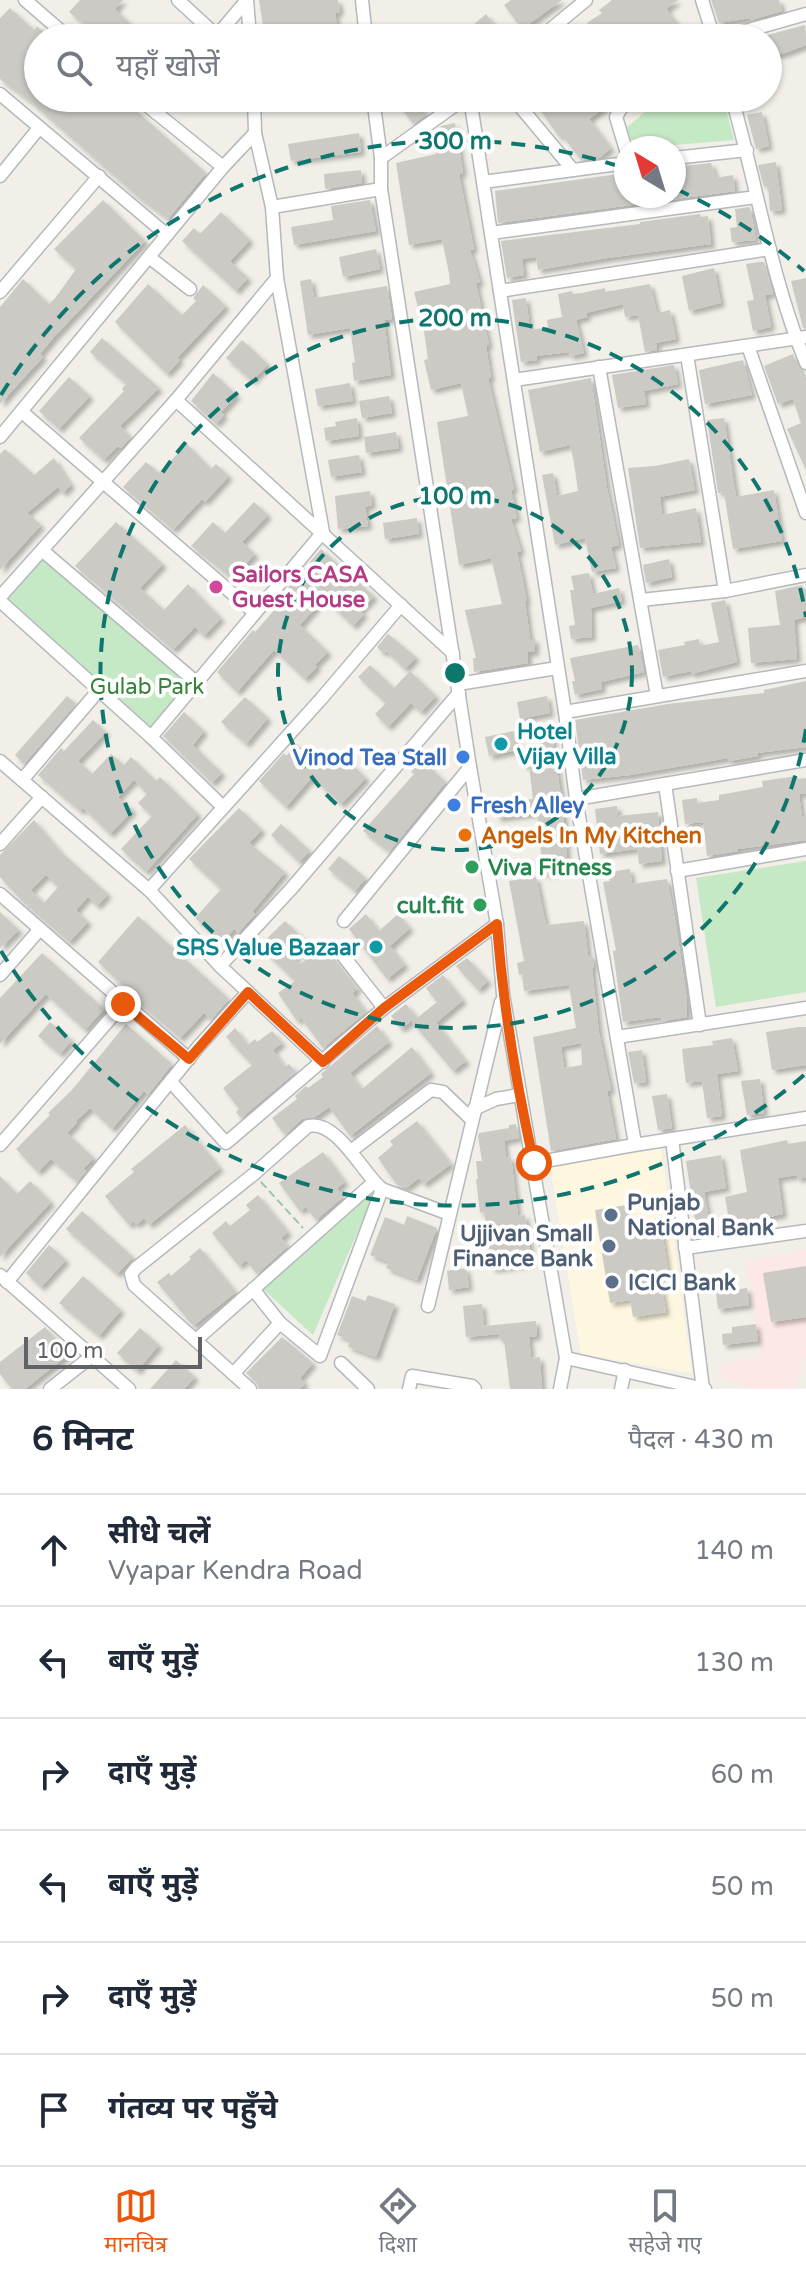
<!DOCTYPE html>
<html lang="hi">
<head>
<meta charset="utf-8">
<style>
  :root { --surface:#fff; --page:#f6f6f7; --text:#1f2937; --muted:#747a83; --line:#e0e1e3; --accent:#ea580c }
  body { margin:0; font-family:"Varela Round","Noto Sans Devanagari",sans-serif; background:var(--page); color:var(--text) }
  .compass { position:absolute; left:614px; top:136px; width:72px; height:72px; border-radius:50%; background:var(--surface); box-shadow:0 2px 6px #0004; rotate:322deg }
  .scale { position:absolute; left:24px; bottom:20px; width:178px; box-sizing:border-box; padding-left:8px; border:4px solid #5f6368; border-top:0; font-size:22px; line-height:28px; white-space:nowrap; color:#5f6368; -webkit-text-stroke:6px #fff; paint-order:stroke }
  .stop { position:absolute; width:24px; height:24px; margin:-18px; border:6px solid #ea580c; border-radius:50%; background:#fff }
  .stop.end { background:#ea580c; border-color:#fff; box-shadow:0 2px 8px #0008 }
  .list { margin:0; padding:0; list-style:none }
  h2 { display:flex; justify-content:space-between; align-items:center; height:104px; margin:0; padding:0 32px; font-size:34px }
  h2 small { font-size:26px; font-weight:400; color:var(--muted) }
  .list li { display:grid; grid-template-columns:52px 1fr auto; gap:24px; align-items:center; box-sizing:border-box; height:112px; padding:0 32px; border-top:2px solid var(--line) }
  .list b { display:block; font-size:30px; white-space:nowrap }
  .list p { margin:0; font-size:26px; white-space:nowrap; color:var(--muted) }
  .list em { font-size:26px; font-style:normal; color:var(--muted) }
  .icon { flex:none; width:44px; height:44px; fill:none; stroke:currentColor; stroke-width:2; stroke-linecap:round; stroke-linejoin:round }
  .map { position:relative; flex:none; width:806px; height:1389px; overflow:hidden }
  .search { position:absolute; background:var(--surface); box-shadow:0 2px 6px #0004; left:24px; right:24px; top:24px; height:88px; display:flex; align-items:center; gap:20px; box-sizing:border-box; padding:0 28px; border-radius:44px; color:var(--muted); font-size:30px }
  .sheet { height:776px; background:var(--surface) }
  nav { display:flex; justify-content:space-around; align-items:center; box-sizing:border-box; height:112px; border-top:2px solid var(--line); background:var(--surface); font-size:22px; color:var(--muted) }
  nav a { display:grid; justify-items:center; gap:4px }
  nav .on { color:var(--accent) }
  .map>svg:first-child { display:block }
  .commercial { fill:#fef7e0 }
  .medical { fill:#fce8e6 }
  .green { fill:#c5e8c5 }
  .building { fill:#cccac5; fill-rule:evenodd; filter:url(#shadow) }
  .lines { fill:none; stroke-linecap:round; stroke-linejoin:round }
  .street-casing { stroke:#b5b8bc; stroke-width:15 }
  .path { stroke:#9cc7a9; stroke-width:2; stroke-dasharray:8 4; stroke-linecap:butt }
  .street { stroke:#fff; stroke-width:12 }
  .route { stroke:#ea580c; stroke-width:10 }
  .ring { fill:none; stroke:#0f766e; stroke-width:4; stroke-dasharray:14 10 }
  .hotel-dot { fill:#d1479c; stroke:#fff; stroke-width:3 }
  .culture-dot { fill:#0f9aa8; stroke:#fff; stroke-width:3 }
  .shop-dot { fill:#3f7fe0; stroke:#fff; stroke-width:3 }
  .food-dot { fill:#e8710a; stroke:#fff; stroke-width:3 }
  .leisure-dot { fill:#2e9e5b; stroke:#fff; stroke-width:3 }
  .service-dot { fill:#5c6f8a; stroke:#fff; stroke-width:3 }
  .labels { text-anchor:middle; stroke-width:8; stroke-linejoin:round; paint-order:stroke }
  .hotel-label { font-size:22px; font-weight:bold; fill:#b23c85; stroke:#fff; text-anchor:start }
  .park-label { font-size:22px; fill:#348238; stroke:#fff }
  .culture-label { font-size:22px; font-weight:bold; fill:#0d838f; stroke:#fff; text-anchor:start }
  .shop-label { font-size:22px; font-weight:bold; fill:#366cbe; stroke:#fff; text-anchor:end }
  .food-label { font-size:22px; font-weight:bold; fill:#c56008; stroke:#fff; text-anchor:start }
  .leisure-label { font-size:22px; font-weight:bold; fill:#27864d; stroke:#fff; text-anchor:start }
  .service-label { font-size:22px; font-weight:bold; fill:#4e5e75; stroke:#fff; text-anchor:start }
  .centre { fill:#0f766e; stroke:#fff; stroke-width:4 }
  .ring-label { font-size:24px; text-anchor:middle; font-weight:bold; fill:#0f766e; stroke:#fff; stroke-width:8; stroke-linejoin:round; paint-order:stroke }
</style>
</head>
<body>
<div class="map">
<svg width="806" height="1389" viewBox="0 0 806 1389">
  <defs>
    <filter id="shadow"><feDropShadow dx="4" dy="4" stdDeviation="2" flood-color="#0004"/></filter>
  </defs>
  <rect width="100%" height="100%" fill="#f1efe8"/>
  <path class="commercial" d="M661,1149L692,1373L581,1354L550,1166Z"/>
  <path class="medical" d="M806,1250V1355L794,1389H750L721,1377L719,1365L761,1357L746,1261Z"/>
  <g class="green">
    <path d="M661,98H723L734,140L638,148L624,130Z"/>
    <path d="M43,551L197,683L151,737L0,597Z"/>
    <path d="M806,861V992L716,1007L696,878Z"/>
    <path d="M377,1187L313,1335L263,1289Z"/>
  </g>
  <g class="building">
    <path d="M80,0H123L115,9L145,38H102L69,12Z"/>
    <path d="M259,0H338L340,12L335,13L339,38H265Z"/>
    <path d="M511,0H562L522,29L504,5Z"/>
    <path d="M612,0H678L666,9L689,38H646L634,23L615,38H597L587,23L602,13L599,10Z"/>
    <path d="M711,0H779L782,11L751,20L750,18L719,23Z"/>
    <path d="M10,8L34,30L37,26L50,38H38V98H122L206,173L168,219L138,197L31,102L0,79V18Z"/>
    <path d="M486,14L505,38H483L473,25Z"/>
    <path d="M805,25L806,45L785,53L768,57V38H756Z"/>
    <path d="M394,98H417L421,104L419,106L426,115L413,124Z"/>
    <path d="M532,98H610L602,104L605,107L589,119L611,148L599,158L581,160L562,135L559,137Z"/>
    <path d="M762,112L769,146L756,149L747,115Z"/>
    <path d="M455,123L463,173L459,174L474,249L470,250L480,282L476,283L489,345L486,346L491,378H488L514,489L511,490L517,518L511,519L521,551L517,552L527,601H525L530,639H535V652H528V663L474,672L473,658H476L465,610L502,604L491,558L459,565L437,422L468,416L461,383L431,390L424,360L428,359L424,331L414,292L450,284L449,273L442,239L409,245L396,163L436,154L432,133L441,126Z"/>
    <path d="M359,133L361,152L291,161L288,144Z"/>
    <path d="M776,162L782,210L770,211L768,186L764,187L758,165Z"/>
    <path d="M711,163L716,178L733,175L735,191L498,223L495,191L626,173V196H674V167Z"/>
    <path d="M361,170L362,183L325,189L324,174Z"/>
    <path d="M103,200L145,241L54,337L40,354L43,357L0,404V307L23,279L49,304L56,297L76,269L54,249Z"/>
    <path d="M370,200L376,231L294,245L291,227L333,220L331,206Z"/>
    <path d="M750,207L756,240L732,242L730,228L737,227L735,209Z"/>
    <path d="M221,212L250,240L230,261L248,278L236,291L182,241L194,228L200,234Z"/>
    <path d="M700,214L701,217L708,216L711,244L607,258L538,270L536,257L522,259L524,275L507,278L501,241L640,224V222Z"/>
    <path d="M376,249L380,269L343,277L339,257Z"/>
    <path d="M759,262H764L773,294L765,295L771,327L753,331L747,301L754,300L746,264Z"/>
    <path d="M714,268L721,303L689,311L682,276Z"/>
    <path d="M806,278V328H803L791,281Z"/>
    <path d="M311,279L314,298L387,286L392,319L384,320L391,375L354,381L352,363L355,362L350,328L308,335L300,281Z"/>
    <path d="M148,284L182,315L196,301L193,298L203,285L226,306L177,358L180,360L167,374L115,322Z"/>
    <path d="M650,284L657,313L670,310L676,339L656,343L657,350L645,352L638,315L625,317L623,304L586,313L587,317L576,320L584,353L570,356L569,352L536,356L537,360L521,362L512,300L526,298L530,330L548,327L547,320L562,317L558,294L572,291L573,294L582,293L605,288V292Z"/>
    <path d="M102,338L159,388L120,426L131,437L121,448L118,446L104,460L79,438L124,391L122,389L126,384L90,352Z"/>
    <path d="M242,340L268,364L252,381L226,358Z"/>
    <path d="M793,354L806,383V470L787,429L801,423L793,399L778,404L764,366Z"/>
    <path d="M743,360L752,395L705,404L699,370Z"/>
    <path d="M674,365L678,384L644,391L646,404L618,408L612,375Z"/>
    <path d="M213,373L237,395L221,412L224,415L216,424L191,401Z"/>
    <path d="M69,377L90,396L59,429L39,411Z"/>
    <path d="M591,378L607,488L619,545L611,547L616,568L592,572L585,538L555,545L542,475L553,473L557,496L578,491L574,463L570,445L540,452L528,390Z"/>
    <path d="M350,383L353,401L318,406L315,389Z"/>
    <path d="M389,396L392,413L362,418L359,401Z"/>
    <path d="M357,418L359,436L326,441L324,428L336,426L335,422Z"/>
    <path d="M724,418L736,497L774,490L782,541L733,549L724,492L718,493L707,420Z"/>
    <path d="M396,432L399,448L366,453L364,437Z"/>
    <path d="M187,444L211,469L216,464L229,476L205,502L202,499L173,530L123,487L146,462L159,473Z"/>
    <path d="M5,449L34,475L54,458L71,485L63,493L58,487L27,513L41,525L0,570V454Z"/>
    <path d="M359,455L362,472L331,477L328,460Z"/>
    <path d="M689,459L695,490L660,497L662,515L696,508L701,542L640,548L628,468L655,466Z"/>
    <path d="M370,491L372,505L365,507L368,526L338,529L335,496Z"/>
    <path d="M254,502L268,515L242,542L255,554L232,578L191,546L213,522L225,533Z"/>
    <path d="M417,518L419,534L385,539L383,523Z"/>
    <path d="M116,522L163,564L140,588L164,610L188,584L221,618L204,636L195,627L173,650L75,566Z"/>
    <path d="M321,549L374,596L360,611L364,614L353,626L324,598L300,625L328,652L315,665L317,667L305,679L274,650L237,692L217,672L253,630L255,632L277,607L274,604Z"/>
    <path d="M669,559L672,577L646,583L643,565Z"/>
    <path d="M589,573L593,594L619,588L622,601L591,608L592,637L571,639L569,626L575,625L570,590H574L571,576Z"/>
    <path d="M802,585L803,589L806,588V617L794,620L797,659L751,663L748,628L780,625L775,591Z"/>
    <path d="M725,600L737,662L691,674V671L663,677L658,650L685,645L684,642L699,639L700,646L719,642L711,603Z"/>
    <path d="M388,634L416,657L405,669L386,651L383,653L377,647Z"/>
    <path d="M638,645L644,672L601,682L602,689L575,695L572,681H575L570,658Z"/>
    <path d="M370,665L394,688L410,671L436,696L421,712L411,703L388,727L375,714L386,703L358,677Z"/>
    <path d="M806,681V747L757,753L758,756L729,761L728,758L630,775L583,780L575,720L668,704L764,693V690Z"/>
    <path d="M67,696L76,704L24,764L15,755Z"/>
    <path d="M547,696L550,713L520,719L517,702Z"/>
    <path d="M245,697L268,718L246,744L221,722Z"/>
    <path d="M184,712L204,731L193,745L222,773L212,783L163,736Z"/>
    <path d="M93,720L106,732L78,761L92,774L111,754L124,765L131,757L156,781L160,777L198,814L146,872L121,849L152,816L138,803L147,794L134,780L118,797L133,810L110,834L83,808L80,811L38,775L61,748L64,751Z"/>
    <path d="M514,731L518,750L489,756L485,737Z"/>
    <path d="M552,735L563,810L568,870L543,874L537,813L497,818L495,803L533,799L529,765L523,766L521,750L540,748L538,737Z"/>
    <path d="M297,744L324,770L340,753L366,778L341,804L312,777L286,807L259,781L284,753L286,756Z"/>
    <path d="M422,760L446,782L389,852L363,831L414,774L411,772Z"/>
    <path d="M797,776L798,779L806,778V793L799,794L802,817L806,816V840L738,849V851L707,856L703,822L685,824L682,800L697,798V803L719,800V795L763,787L762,781Z"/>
    <path d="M617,806L618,816L658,812L662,861L639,864L637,849L600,854L595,809Z"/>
    <path d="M239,808L262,830L249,843L285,872L252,912L255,914L238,933L234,929L222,942L195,918L221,889L189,859Z"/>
    <path d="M34,820L60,851L108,894L97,906L88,897L76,910L88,922L69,942L22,901L0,877V855ZM46,875L58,887L44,903L31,890Z"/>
    <path d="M281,824L310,851L299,862L271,835Z"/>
    <path d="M339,856L366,878L355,891L328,869Z"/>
    <path d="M630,869L632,884L667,879L676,925L687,1001V1017L662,1021L661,1017L623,1022L613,951L616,950L603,882L610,881L608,872Z"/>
    <path d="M536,877L546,925L584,921L588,955H592L594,967L592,968L599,1033L611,1090L607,1091L616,1139L551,1151L533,1037L576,1028L569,985L524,991L522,974L519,975L517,963L524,961L509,881ZM581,1043L582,1065L564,1068L561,1047Z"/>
    <path d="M0,912L19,930L0,948Z"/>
    <path d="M366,914L379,931L398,914L410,928L390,946L405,965L387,979L349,929Z"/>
    <path d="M138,916L229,999L211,1020L204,1013L180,1038L130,996L132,994L98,962Z"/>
    <path d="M285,921L309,944L294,958L300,964L317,951L322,956L328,951L358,989L352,993L366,1012L323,1048L301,1018L297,1021L278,993L295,981L259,946Z"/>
    <path d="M42,953L104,1009L85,1030L46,994L0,1044V998Z"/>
    <path d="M467,958L488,981L478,990L456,966Z"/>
    <path d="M443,975L463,1000L436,1023L466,1061L453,1071L412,1022L437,1002L426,988Z"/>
    <path d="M406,1004L416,1017L401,1029L391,1016Z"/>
    <path d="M50,1022L72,1040L60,1054L38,1036Z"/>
    <path d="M126,1024L172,1064L148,1095L144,1091L112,1129L90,1108L76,1121L77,1123L67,1133L94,1158L83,1169L86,1171L77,1182L51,1159L38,1172L16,1149L50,1115L48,1113L71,1091Z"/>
    <path d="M377,1026L389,1042L350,1073L362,1089L412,1047L431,1073L350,1136L329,1107L315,1117L302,1119L285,1135L272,1118L297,1099L295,1096L306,1086L308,1088L323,1077L321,1074Z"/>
    <path d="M799,1027H806V1065L772,1070L766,1032Z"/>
    <path d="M235,1028L248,1045L255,1039L257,1042L272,1031L282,1043L273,1050L285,1067L289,1064L296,1072L241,1118L236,1112L239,1109L223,1088L252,1065L226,1037Z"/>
    <path d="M732,1038L738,1071L717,1074L722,1116L707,1118L702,1081L686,1083L682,1049L713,1045L712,1041Z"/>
    <path d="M642,1050L646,1082L634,1083L628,1052Z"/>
    <path d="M760,1079L764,1113L747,1115L741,1081Z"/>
    <path d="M667,1094L672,1128L658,1130L652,1096Z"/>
    <path d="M417,1121L451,1164L424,1184L419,1178L406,1188L397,1185L378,1158L393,1145L390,1141Z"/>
    <path d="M516,1124L519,1138L504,1141L506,1158L511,1157L518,1216L525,1215L532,1263L492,1269L484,1212L480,1213L476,1179H478L476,1161H482L478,1136L479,1133L509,1128V1125Z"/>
    <path d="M185,1125L220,1168L149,1225L144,1218L136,1225L134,1221L129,1225L105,1196L134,1172L131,1169Z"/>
    <path d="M787,1140L788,1144L806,1141V1177L798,1179L797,1175L778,1178L783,1214L746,1222L747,1229L731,1232L725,1197L747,1192L740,1150Z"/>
    <path d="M323,1152L345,1182L337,1188L343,1197L316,1220L306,1207L300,1211L279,1183Z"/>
    <path d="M721,1155L726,1188L704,1192L711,1231L697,1233L686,1161Z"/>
    <path d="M0,1176L17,1194L30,1181L51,1202L0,1257Z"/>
    <path d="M258,1195L288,1232L281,1238L288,1246L257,1274L246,1260L239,1266L212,1233L226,1221L230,1226L250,1210L246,1205Z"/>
    <path d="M626,1205L629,1223L660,1218L668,1272L659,1273L666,1312L633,1317L630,1300L610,1303L595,1210Z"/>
    <path d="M82,1211L133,1257L117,1274L66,1229Z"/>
    <path d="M407,1216L437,1228L417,1280L386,1268L389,1262L370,1255L385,1217L404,1225Z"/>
    <path d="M49,1245L66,1260L41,1287L26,1273Z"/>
    <path d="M200,1248L236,1292L193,1326L157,1282L169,1273L171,1276L191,1259L189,1257Z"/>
    <path d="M806,1266V1317L771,1322L763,1273Z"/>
    <path d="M466,1268L469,1287L449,1290L447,1271Z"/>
    <path d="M83,1276L121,1310L99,1336L59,1303Z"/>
    <path d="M747,1288L749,1305L718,1309L716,1292Z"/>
    <path d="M368,1295L395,1304L376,1357L348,1347L350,1340L337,1335L352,1296L365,1301Z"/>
    <path d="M482,1304L484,1326L536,1321L537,1336L529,1337L531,1358L540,1357L542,1389H510L504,1340H500L499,1334L466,1337L463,1306Z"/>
    <path d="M756,1324L758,1341L723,1345L722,1334L732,1333V1327Z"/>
    <path d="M45,1327L69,1354L25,1389H12L0,1374V1362Z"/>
    <path d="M140,1328L159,1345L137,1371L117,1353Z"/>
    <path d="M282,1337L313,1363L300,1378L305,1383L300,1389H259L257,1383L246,1373Z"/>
    <path d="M176,1360L195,1377L184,1389H150Z"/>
  </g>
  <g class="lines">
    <defs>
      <g id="street">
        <path d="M25,0L69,38"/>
        <path d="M178,0L219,38"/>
        <path d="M247,0L250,38"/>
        <path d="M362,0L366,38"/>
        <path d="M702,0L714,38"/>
        <path d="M215,38L247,0"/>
        <path d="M540,38L586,0"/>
        <path d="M721,38L806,14"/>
        <path d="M0,94L167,235"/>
        <path d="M138,98L223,167"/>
        <path d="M373,98L381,158V189L470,767L497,924L503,994L566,1358L560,1389"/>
        <path d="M470,98L565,712L576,799L635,1144"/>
        <path d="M513,98L573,170"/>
        <path d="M732,98C757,186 771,278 806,363"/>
        <path d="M156,113L168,98"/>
        <path d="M626,150L616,117L621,108L635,98"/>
        <path d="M381,158L465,98"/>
        <path d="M674,158L747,150"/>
        <path d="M0,176L39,128"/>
        <path d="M483,182L626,163"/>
        <path d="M272,207L381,189"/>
        <path d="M491,233L756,197"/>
        <path d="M149,257L190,289"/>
        <path d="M500,291L770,249"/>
        <path d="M0,292L99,176"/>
        <path d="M748,346L806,513"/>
        <path d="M687,355L725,591"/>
        <path d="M599,367L657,696"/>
        <path d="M514,380L806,337"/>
        <path d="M176,400L453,653"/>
        <path d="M22,412L255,613"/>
        <path d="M0,437L223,167L255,133"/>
        <path d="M43,551L197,683"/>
        <path d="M0,597L176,400L277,278"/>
        <path d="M641,600L725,591L806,575"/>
        <path d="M0,601L151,737L223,807"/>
        <path d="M458,684L557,668"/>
        <path d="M565,712L806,671"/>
        <path d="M151,737L323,532L277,278L272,207L255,133L254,98"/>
        <path d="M0,761L149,890L220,966L323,1062"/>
        <path d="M22,780L99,690"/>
        <path d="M665,784L700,1025"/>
        <path d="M576,799L806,760"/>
        <path d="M0,844L42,797"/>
        <path d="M677,871L806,849"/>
        <path d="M149,890L321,699L401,605"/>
        <path d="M0,894L189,1059"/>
        <path d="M344,921L470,767"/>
        <path d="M341,953L384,1008"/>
        <path d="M220,966L291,889L459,693"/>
        <path d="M0,975L40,929"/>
        <path d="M617,1037L806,1008"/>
        <path d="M171,1082L226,1143L384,1008L497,924"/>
        <path d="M474,1109L496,1099L519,1095"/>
        <path d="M672,1139L703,1389"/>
        <path d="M0,1145L123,1004"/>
        <path d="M351,1151L431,1090L443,1092L471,1119"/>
        <path d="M534,1163L634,1145L806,1118"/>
        <path d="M685,1248L806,1231"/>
        <path d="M0,1275L129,1389"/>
        <path d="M7,1282L199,1046L248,992"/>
        <path d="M428,1306L501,1002"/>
        <path d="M280,1323L320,1356L382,1189"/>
        <path d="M196,1340L374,1182"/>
        <path d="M566,1358L705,1389"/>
        <path d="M341,1363L368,1389"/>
        <path d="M233,1374L280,1323L253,1289"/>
        <path d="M50,1389L92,1356"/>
        <path d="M250,1389L134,1285L131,1274L136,1268L254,1174L308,1126C337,1119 362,1173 382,1189L449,1214"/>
        <path d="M409,1389L412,1376L472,1386L475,1389"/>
        <path d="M621,1389L625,1370"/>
      </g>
    </defs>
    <use href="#street" class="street-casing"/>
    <path class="path" d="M261,1182L303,1228"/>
    <use href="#street" class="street"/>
  </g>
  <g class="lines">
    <path class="route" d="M123,1004L189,1059L248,992L323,1062L384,1008L497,924C503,1005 516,1084 534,1163"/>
  </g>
  <g class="ring">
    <circle cx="455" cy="673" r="177"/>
    <path d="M806 729A355 355 0 1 1 806 617"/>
    <path d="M804 1075A532 532 0 0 1 1 951M1 395A532 532 0 0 1 624 168M676 189A532 532 0 0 1 804 271"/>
  </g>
  <circle class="hotel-dot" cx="216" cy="587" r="8"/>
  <g class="culture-dot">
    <circle cx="501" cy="744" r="8"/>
    <circle cx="376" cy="947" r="8"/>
  </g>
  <g class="shop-dot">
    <circle cx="463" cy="757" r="8"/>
    <circle cx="454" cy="805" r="8"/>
  </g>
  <circle class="food-dot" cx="465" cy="835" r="8"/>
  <g class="leisure-dot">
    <circle cx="472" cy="867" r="8"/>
    <circle cx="480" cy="905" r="8"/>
  </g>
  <g class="service-dot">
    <circle cx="611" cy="1215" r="8"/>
    <circle cx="609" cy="1246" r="8"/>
    <circle cx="612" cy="1282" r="8"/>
  </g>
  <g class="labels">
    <g class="hotel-label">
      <text x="232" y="582">Sailors CASA<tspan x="232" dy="25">Guest House</tspan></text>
    </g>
    <g class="park-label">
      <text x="147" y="694">Gulab Park</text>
    </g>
    <g class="culture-label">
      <text x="517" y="739">Hotel<tspan x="517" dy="25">Vijay Villa</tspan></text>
      <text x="360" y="955" text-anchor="end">SRS Value Bazaar</text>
    </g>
    <g class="shop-label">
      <text x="447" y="765">Vinod Tea Stall</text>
      <text x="470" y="813" text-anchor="start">Fresh Alley</text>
    </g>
    <g class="food-label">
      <text x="481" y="843">Angels In My Kitchen</text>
    </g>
    <g class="leisure-label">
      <text x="488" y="875">Viva Fitness</text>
      <text x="464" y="913" text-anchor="end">cult.fit</text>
    </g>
    <g class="service-label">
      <text x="627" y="1210">Punjab<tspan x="627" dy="25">National Bank</tspan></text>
      <text x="593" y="1241" text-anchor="end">Ujjivan Small<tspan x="593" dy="25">Finance Bank</tspan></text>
      <text x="628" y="1290">ICICI Bank</text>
    </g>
  </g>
  <circle cx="455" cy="673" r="12" class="centre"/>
  <g class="ring-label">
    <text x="455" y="149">300 m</text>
    <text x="455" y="326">200 m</text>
    <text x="455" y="504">100 m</text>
  </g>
</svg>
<svg class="compass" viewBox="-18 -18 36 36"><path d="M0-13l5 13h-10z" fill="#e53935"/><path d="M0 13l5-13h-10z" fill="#747a83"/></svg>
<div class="scale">100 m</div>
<div class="stop" style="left:534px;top:1163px"></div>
<div class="stop end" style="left:123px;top:1004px"></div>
<div class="search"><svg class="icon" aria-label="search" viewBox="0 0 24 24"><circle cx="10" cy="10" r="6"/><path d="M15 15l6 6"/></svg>यहाँ खोजें</div>
</div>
<section class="sheet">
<h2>6 मिनट<small>पैदल · 430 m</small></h2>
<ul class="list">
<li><svg class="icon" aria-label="ahead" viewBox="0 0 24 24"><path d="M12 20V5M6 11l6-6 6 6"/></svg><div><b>सीधे चलें</b><p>Vyapar Kendra Road</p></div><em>140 m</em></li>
<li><svg class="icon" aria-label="left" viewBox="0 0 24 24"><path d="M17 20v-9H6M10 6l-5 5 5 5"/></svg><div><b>बाएँ मुड़ें</b></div><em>130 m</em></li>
<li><svg class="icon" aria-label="right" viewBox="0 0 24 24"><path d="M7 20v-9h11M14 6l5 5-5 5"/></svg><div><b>दाएँ मुड़ें</b></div><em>60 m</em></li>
<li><svg class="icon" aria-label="left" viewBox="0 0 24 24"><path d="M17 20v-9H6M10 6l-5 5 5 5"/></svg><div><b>बाएँ मुड़ें</b></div><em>50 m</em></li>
<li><svg class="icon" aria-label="right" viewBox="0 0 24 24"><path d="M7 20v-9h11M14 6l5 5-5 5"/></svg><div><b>दाएँ मुड़ें</b></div><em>50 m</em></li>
<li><svg class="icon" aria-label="arrive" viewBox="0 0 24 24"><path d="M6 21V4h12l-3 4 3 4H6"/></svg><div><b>गंतव्य पर पहुँचे</b></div></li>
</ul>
</section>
<nav>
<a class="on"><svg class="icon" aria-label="map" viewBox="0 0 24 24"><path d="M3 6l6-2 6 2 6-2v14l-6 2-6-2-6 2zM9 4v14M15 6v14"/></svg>मानचित्र</a>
<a><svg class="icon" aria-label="directions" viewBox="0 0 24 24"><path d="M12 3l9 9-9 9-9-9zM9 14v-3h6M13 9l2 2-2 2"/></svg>दिशा</a>
<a><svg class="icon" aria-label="saved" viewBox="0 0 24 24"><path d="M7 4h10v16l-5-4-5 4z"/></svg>सहेजे गए</a>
</nav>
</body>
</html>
